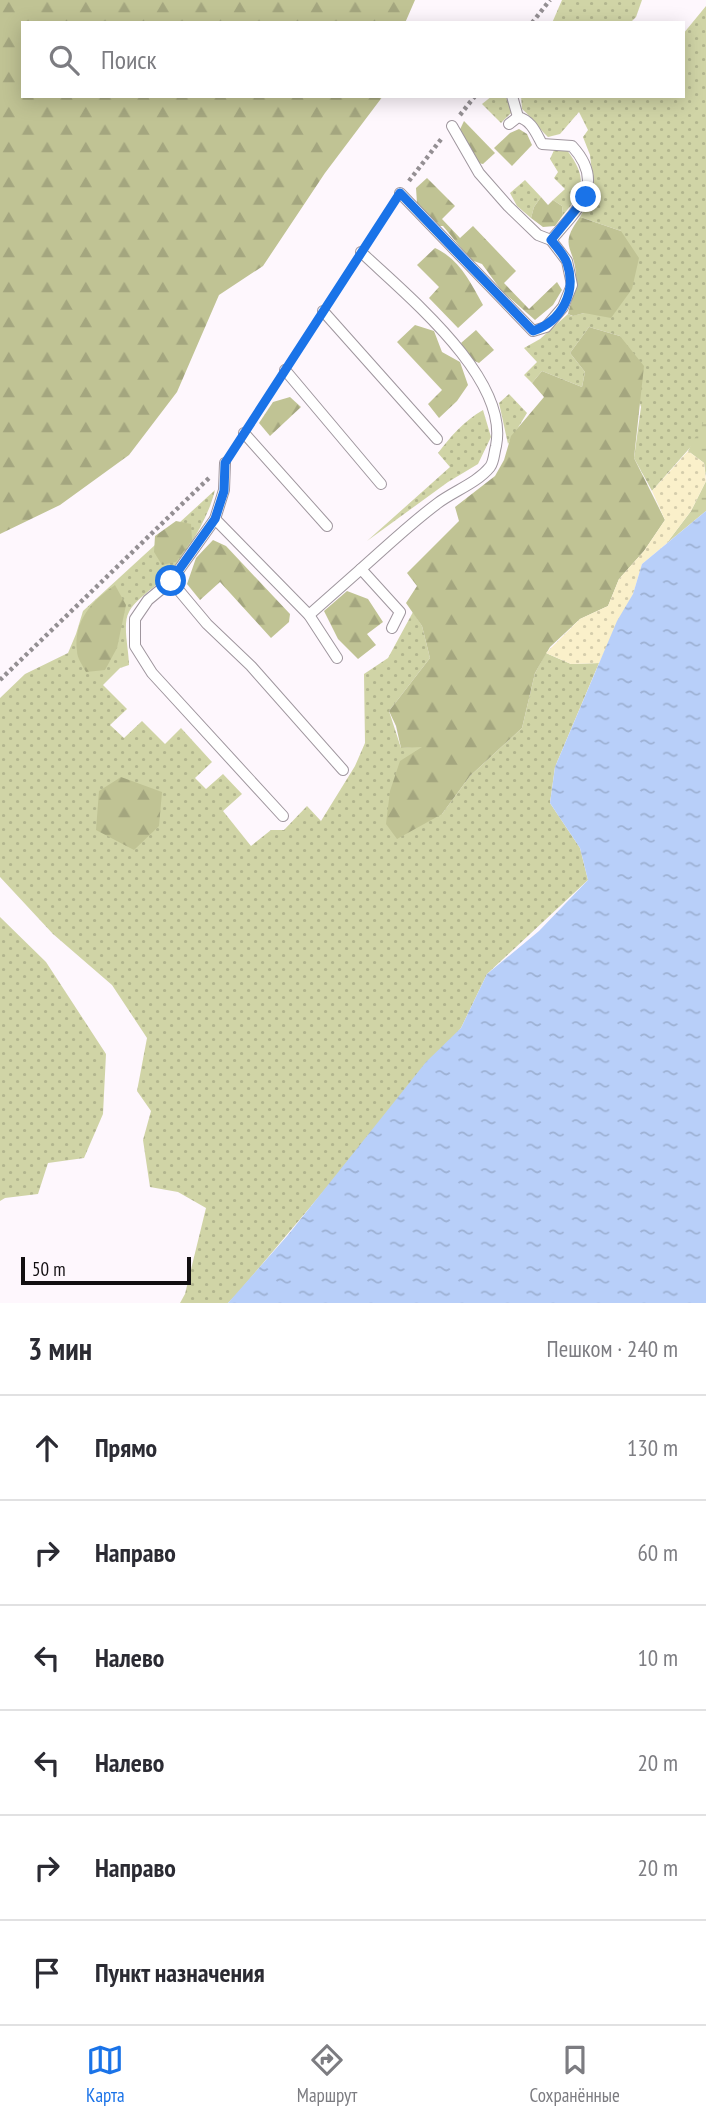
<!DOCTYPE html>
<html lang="ru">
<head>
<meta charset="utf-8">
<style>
  :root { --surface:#fff; --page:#f2f2f3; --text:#2b2b33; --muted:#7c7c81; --line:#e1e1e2; --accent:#1a73e8 }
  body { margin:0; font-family:"PT Sans Narrow",sans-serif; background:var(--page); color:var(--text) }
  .scale { position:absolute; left:21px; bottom:18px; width:170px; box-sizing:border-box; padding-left:7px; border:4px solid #120f11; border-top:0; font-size:19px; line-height:24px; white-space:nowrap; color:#120f11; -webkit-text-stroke:5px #fef7fd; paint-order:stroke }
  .stop { position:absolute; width:21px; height:21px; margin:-16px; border:5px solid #1a73e8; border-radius:50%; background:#fff }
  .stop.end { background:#1a73e8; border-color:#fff; box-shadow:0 2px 7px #0008 }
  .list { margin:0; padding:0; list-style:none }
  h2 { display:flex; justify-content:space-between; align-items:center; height:91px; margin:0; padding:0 28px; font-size:30px }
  h2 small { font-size:23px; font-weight:400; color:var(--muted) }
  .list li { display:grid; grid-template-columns:46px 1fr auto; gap:21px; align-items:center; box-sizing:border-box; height:105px; padding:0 28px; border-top:2px solid var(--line) }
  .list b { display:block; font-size:26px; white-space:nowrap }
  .list em { font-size:23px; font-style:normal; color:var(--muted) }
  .icon { flex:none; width:38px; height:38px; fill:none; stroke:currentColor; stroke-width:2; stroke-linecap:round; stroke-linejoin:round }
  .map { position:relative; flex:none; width:706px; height:1303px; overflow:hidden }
  .search { position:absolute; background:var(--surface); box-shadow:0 4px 18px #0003; left:21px; right:21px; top:21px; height:77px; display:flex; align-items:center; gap:18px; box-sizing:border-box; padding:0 24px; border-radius:0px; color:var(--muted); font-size:26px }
  .sheet { height:721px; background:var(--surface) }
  nav { display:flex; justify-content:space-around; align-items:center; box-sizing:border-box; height:98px; border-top:2px solid var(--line); background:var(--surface); font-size:19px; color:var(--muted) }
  nav a { display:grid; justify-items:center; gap:4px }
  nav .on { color:var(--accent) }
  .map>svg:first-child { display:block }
  .grass { fill:url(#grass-dots) }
  .forest { fill:url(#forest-firs) }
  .wetland { fill:url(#wetland-marsh) }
  .sand { fill:url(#sand-dots) }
  .water { fill:url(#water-ripples) }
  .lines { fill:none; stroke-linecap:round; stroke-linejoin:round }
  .lane-casing { stroke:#9f969e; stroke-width:12 }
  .path { stroke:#948f93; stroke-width:4.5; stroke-dasharray:3.5 3.5; stroke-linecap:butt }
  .lane { stroke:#fff; stroke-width:10 }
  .route { stroke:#1a73e8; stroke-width:9 }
</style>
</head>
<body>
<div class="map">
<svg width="706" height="1303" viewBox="0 0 706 1303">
  <defs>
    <pattern id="grass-dots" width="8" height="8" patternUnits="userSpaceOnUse" patternTransform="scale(1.75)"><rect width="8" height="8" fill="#d0d4a6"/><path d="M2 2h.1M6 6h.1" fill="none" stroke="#b2b58e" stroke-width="1.8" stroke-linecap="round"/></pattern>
    <pattern id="forest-firs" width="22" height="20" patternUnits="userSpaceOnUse" patternTransform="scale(1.75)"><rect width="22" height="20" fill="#c0c394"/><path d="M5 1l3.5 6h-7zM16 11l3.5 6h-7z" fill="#a4a67f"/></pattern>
    <pattern id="wetland-marsh" width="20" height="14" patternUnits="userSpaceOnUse" patternTransform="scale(1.75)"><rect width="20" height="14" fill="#d0d4a6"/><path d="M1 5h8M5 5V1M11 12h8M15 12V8" fill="none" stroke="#b2b58e"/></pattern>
    <pattern id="sand-dots" width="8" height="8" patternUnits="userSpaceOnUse" patternTransform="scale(1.75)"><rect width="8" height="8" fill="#faf0ca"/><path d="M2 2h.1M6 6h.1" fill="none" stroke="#d5cdac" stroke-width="1.8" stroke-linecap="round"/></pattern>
    <pattern id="water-ripples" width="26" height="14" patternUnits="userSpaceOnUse" patternTransform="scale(1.75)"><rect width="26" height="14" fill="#b8cff9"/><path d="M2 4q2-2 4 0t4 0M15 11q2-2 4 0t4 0" fill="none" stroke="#9db1d4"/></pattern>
  </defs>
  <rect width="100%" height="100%" fill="#fef7fd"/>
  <g class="grass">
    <path d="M562,0H642L636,17L630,23H552Z"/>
    <path d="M706,6V420L695,442L652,491L634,458L641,407L620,336L589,327L570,353L585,372L582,387L542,371L532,383L524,375L537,362L524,348L540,339L568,314L572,316L584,313L621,231L580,217L594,190L590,155L583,137L588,130L579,112L560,134L548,137C538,128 533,118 522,109L521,96H683V34Z"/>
    <path d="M492,96H505L513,111L501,123L482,104Z"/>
    <path d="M555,148L567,150C587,177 585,190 563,215L562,206L553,200L565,189L554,178L558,172L550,159Z"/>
    <path d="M525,180L541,197L534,207L531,218L517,206L510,193Z"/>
    <path d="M509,394L527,413L508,444L499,403Z"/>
    <path d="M483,410L491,437L478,464L448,482L367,541L450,467L438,453C451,436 464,421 483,410Z"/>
    <path d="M215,490C208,520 185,556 164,578C155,587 134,601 129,612C122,624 129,650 129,665L120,668L103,685L127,709L110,725L124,738L142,721L165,744L181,728L212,762L195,778L206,789L223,774L242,794L223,811L251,846L271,830H284L307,806L321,821L355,766L365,743L364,674L388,658L413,612L422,626L430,658L389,711L401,748L423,746L442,814L470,776L522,728L535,673L546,653L571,664L599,663L555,767L550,803L580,848L588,880L487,974L461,1028L237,1294L228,1303H180L185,1294L206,1208L178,1192L150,1187L143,1140L151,1111L137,1091L147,1038L112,985L53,934L0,877V698L25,674L68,653L76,634L83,611Z"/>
    <path d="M0,917L46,962L106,1054L103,1114L84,1158L48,1163L38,1194L5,1198L0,1201Z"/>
  </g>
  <g class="forest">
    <path d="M0,0H415L405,23H23V96H383L325,173L263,266L219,295L177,392L129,455L60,505L0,534Z"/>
    <path d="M464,121L495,153L483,164L478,163L456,138Z"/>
    <path d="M519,129L527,134L532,145L512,166L494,148L510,133Z"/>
    <path d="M427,178L455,206L442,219L460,238L473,226L516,271L504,283L529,309L557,282L562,290L553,305L535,320L501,290L482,264L471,260L443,226H437L417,203L416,188Z"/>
    <path d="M541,197L548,205L553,200L562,206L563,215L555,226L543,227L531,218L534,207Z"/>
    <path d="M580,217L621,231L639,258L632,289L611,318L584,313L573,316L568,314C571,302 577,286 576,275C574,245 558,247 580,217Z"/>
    <path d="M435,248C459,259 470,281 483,305L458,328L429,298L439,287L417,265Z"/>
    <path d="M415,325L434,331L442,352L460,362L468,385L457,401L439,418L428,404L442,390L397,342Z"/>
    <path d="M589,327L620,336L644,366L634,458L665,520L644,551L619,579L608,606L580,619L550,647L535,673L522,728L470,776L442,814L397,839L386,824L390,791L400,761L422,747L401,748L396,726L389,711L430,658L422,626L406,603L417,586L407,573L459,521L455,507L495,476L504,460L511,436L544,397L532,383L542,371L582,387L585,372L570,353Z"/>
    <path d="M476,330L494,350L479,363L470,359L461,343Z"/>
    <path d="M290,397L301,407L270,436L259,423L273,402Z"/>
    <path d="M176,521L191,524L192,540L176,562L162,565L154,552L155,536Z"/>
    <path d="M213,540L226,546L290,614L289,622L271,638L220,582L200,600L187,584L196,558Z"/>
    <path d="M115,585L126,605L117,648L105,670L86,672C83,666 77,658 77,651C73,622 92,600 115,585Z"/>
    <path d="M347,591L368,599L383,622L367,634L376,645L358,659L338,639L324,611Z"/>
    <path d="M121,777L162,792L159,826L134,850L96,830L99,791Z"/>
  </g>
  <g class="wetland">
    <path d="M706,417V478L704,463L688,451Z"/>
    <path d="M706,481V511L666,544L691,511Z"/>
  </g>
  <path class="sand" d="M688,451L704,463L706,481L691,511L666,544L642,564L633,594L599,663L571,664L546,653L580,619L608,606L619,579L644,551L665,520L652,491Z"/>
  <path class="water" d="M706,511V1303H228L288,1235L426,1062L461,1028L487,974L539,931L588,880L580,848L550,803L555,767L617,621L633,594L642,564Z"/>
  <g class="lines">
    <defs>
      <g id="lane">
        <path d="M512,96L518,117"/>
        <path d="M509,124L518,117C531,120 536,133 542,144L572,146C607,184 578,209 551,240"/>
        <path d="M400,193L533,331L546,327L563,307L572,285L567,261L551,240L538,235L508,206L479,173L452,126"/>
        <path d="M323,311L437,439"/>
        <path d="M285,370L381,484"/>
        <path d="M244,433L327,526"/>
        <path d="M225,463L224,490L215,519L171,581L148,600L135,619V646L152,673L283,816"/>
        <path d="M215,519L309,615L337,658"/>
        <path d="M361,569C386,547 411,523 438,503C454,491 477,483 490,467C494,462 494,453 496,446C510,378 405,294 361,252"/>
        <path d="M171,581L207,624L251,666L343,770"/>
        <path d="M309,615L361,569L400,612L392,628"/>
      </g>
    </defs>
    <use href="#lane" class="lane-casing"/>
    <g class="path">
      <path d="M532,23L550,0"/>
      <path d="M460,115L475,96"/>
      <path d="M409,181L442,138"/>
      <path d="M369,239L391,205"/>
      <path d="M331,298L353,264"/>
      <path d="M294,357L315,323"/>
      <path d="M252,421L277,382"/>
      <path d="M0,680L209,478"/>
    </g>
    <use href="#lane" class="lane"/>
  </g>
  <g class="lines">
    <path class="route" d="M171,581L215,519L224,491L225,463L400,193L533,331C562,321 577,292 567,263C564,255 557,247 551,240L586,197"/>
  </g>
</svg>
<div class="scale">50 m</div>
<div class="stop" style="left:171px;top:581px"></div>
<div class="stop end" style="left:586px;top:197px"></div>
<div class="search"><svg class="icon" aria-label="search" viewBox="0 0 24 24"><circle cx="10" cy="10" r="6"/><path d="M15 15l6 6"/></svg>Поиск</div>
</div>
<section class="sheet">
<h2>3 мин<small>Пешком · 240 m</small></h2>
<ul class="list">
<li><svg class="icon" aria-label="ahead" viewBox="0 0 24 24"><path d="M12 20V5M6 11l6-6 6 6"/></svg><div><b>Прямо</b></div><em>130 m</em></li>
<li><svg class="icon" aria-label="right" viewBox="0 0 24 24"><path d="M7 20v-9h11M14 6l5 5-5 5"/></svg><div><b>Направо</b></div><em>60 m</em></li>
<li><svg class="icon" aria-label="left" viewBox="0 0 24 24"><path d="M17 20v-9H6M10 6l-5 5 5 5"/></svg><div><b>Налево</b></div><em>10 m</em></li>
<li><svg class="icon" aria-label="left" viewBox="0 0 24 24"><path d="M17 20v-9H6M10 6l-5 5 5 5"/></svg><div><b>Налево</b></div><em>20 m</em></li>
<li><svg class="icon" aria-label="right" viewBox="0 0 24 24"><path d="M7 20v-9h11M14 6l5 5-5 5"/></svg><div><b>Направо</b></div><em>20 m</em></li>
<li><svg class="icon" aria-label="arrive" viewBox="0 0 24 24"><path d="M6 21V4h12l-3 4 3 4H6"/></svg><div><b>Пункт назначения</b></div></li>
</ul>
</section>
<nav>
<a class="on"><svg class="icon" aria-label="map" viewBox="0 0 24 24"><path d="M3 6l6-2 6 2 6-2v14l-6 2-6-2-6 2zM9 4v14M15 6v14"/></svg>Карта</a>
<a><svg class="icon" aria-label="directions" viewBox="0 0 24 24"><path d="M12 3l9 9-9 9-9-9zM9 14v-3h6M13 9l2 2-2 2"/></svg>Маршрут</a>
<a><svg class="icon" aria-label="saved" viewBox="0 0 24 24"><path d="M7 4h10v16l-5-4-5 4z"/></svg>Сохранённые</a>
</nav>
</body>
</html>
